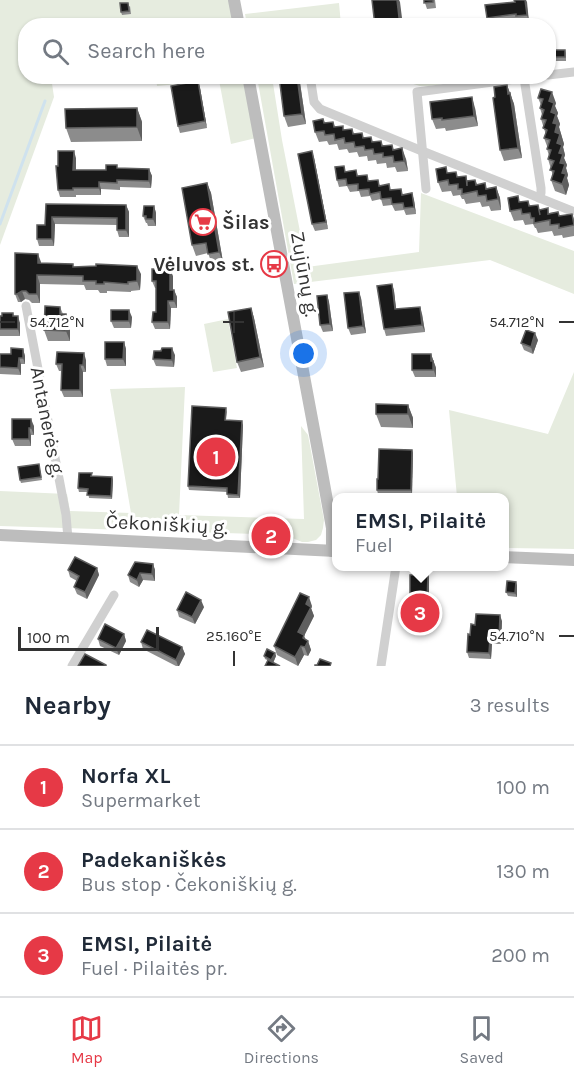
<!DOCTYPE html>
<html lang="en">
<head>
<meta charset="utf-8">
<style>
  :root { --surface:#fff; --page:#f6f6f7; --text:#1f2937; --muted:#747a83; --line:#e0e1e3; --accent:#e63946 }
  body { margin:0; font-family:Karla,sans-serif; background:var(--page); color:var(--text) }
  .scale { position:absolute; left:18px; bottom:15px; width:141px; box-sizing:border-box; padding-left:6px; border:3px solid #333; border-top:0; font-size:16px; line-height:21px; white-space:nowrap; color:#333; -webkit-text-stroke:4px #fff; paint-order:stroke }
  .you { position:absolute; left:304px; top:354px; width:21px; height:21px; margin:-15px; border:4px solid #fff; border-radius:50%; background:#1a73e8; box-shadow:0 0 0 9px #1a73e833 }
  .badge { display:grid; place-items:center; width:39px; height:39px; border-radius:50%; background:var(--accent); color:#fff; font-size:20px; font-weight:700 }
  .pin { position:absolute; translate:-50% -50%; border:3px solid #fff; box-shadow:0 2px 6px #0006 }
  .popup { position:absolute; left:332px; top:493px; width:177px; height:78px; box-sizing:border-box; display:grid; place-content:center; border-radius:12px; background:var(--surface); filter:drop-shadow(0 2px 4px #0005); font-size:20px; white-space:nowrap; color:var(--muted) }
  .popup b { font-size:22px; color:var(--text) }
  .popup::after { content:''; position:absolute; left:50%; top:100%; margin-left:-12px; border:12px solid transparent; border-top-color:var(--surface) }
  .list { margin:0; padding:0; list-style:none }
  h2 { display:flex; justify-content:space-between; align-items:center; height:78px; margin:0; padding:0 24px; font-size:26px }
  h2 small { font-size:20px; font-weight:400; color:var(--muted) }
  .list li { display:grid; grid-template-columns:39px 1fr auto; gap:18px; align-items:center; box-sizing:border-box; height:84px; padding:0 24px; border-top:2px solid var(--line) }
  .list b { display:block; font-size:22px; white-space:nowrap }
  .list p { margin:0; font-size:20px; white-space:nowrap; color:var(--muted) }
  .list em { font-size:20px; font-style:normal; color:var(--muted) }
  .icon { flex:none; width:33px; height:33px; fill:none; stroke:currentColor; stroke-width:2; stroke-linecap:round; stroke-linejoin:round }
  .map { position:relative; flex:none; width:574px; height:666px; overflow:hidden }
  .search { position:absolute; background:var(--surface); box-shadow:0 2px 4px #0004; left:18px; right:18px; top:18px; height:66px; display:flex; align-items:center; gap:15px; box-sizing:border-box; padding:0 21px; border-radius:24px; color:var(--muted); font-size:22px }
  .sheet { height:330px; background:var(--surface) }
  nav { display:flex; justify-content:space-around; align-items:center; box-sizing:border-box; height:84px; border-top:2px solid var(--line); background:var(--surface); font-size:16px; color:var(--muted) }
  nav a { display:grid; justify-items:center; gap:3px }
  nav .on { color:var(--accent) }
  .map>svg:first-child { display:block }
  .green { fill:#e6ecdf }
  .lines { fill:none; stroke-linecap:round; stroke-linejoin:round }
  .stream { stroke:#cfe2ee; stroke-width:3 }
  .minor { stroke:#d0d0d0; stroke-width:9 }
  .secondary { stroke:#bdbdbd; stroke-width:12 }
  .wall { fill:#8c8c8c }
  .shaded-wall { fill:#5f5f5f }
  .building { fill:#1a1a1a; stroke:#5f5f5f; stroke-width:1.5 }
  .ticks { fill:none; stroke:#333; stroke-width:2 }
  .labels { text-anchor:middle; stroke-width:6; stroke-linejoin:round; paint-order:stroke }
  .poi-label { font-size:20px; font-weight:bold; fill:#333; stroke:#fff; text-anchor:start }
  .street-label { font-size:20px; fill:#333; stroke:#fff }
  .ticks-label { font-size:15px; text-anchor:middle; fill:#333; stroke:#fff; stroke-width:6; stroke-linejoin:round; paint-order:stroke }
</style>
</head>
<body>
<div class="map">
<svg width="574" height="666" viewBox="0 0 574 666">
  <rect width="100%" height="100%" fill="#fff"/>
  <g class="green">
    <path d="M0,0H229L234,25L26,26V76L51,77L54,97L0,245Z"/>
    <path d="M339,3L341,25H247L245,14Z"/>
    <path d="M156,77H244L256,138L231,144L219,80L157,86Z"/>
    <path d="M257,77H272L282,140L307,267L419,252L421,193L574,251V294L490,260L294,284Z"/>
    <path d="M390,77H397L419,84L478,77H502L429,86H420Z"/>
    <path d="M228,319L237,368L213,372L204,324Z"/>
    <path d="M574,372V549L504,548V498L457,497L449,410L548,434Z"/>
    <path d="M185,387L179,515L304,519L301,426L308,435L324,520L323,528L321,535L316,540L308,542H302L285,535L0,526V491L67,494L70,511L131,513L110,389Z"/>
  </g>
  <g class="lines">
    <path class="stream" d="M0,224L45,101"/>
    <g class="minor">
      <path d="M548,75L574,72"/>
      <path d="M310,76L314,102L320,109L422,151L572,211"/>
      <path d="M524,78L541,188V193L539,198"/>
      <path d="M426,189L417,92L538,76"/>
      <path d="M26,306L66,515L68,539"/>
      <path d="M72,666L114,595"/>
      <path d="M381,666L396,566"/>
    </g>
    <g class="secondary">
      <path d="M234,0L239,26"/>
      <path d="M248,76L321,467L332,528V551"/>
      <path d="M0,535L336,551"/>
      <path d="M504,557L574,560"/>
    </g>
  </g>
  <g class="wall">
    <path d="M424,0H435L436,8L427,9Z"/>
    <path d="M514,0H526L529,22L519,23L518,21L490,25L487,18L515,2Z"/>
    <path d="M130,6L131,14L122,15L121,12Z"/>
    <path d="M565,50L566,53V61H553L552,57Z"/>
    <path d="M70,76H118L71,79Z"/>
    <path d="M299,76L306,124L288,127L284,116Z"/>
    <path d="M198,81L200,88L207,128L180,133L178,126Z"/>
    <path d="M507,85L514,104L522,158L504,161L500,150L495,97Z"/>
    <path d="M538,98L556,103L555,106L558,113L557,116L560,124L559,127L564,144L563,147L565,155L564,158L567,165L566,168L568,175L567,178L569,185L566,195L555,191L551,180L553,176L548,159L549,156L547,149V146L544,138L546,135L541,119L542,115L540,108L541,105Z"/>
    <path d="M137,108L142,122V141L71,142L66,128Z"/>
    <path d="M475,108L478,126L446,131L445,128L436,129L432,119Z"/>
    <path d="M323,119L325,123L333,122L335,127L344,130L352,129L354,134L394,149L406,159L408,171L397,172L395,167L387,168L386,163L377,164L376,160L368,161L367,156L359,157L357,152L349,153L347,149L339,150L337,144L329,145L327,141L319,142L315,132Z"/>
    <path d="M76,158V170H106L118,168L149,169L152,176L151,188L120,187V190L101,189V195H76V197H60L58,190V166Z"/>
    <path d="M314,158L328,229L315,231L312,224Z"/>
    <path d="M356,170L358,176L403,194L414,200L416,214L406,215L404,210L395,211L392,205L383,206L381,199L372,201L370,196L361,197L359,191L350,192L347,186L339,187L337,180L347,171Z"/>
    <path d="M448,173L467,181L475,180L477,184L487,188L496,187L500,198L501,210L491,211L489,206L482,207L480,202L466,204L464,199H462L460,195L453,196L451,191L442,192L438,182Z"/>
    <path d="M207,183L211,193L223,262L212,264L208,253L196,256L192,245Z"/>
    <path d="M528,201L530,206L540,210L548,208L549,213L558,212L559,216L572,214L574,219V236L563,238L562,235L554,236L552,231L538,233L536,228H535L533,224L525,225L523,220L514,221L510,211L520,202Z"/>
    <path d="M46,204L126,205L129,212V237H119L117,230V225L55,224L54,246H39L37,239L45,225Z"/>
    <path d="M154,206L156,213V226H148L147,223H146L143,216Z"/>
    <path d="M41,262V263L141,274L140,290L131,291V292L107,291V293H100L98,290H86L84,285L40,284V303H32L29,300L25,299L21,302H18L15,294Z"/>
    <path d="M173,276V290H174L177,297V308H171L170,329H155L152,322L156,312V288H155L152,281Z"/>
    <path d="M392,284L394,291L396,309L422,314L425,332L386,336L384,329Z"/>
    <path d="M327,295L329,302L333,331L323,332L320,325Z"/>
    <path d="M361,298L366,333L351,335L348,328Z"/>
    <path d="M60,307L63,314H66L70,324V341H48L44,330Z"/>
    <path d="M251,308L254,318L264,367L241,372L237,362Z"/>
    <path d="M13,313L14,316L20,323V336H0V316Z"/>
    <path d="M132,317L131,328H114L111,321Z"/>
    <path d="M538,340L533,354L524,350L521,343Z"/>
    <path d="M124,342L126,349V366H107L105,359Z"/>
    <path d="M23,349L25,356V364H21V375L0,374V354H11Z"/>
    <path d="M431,354L436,368V377H415L412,370Z"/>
    <path d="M175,355L174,367L156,366L153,359Z"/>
    <path d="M86,360V372H83V397H64L61,390L62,371H59L56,364Z"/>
    <path d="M408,405L413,418V428L381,427L376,414Z"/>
    <path d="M226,408L227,412L226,420L243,425L240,498H228L227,492L189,490L188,486Z"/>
    <path d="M12,419L34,426V435H31V446H15L12,439Z"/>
    <path d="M412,450L413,453L412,494H378L377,490L378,479Z"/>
    <path d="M39,464L42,480L21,483L20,480Z"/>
    <path d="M92,476L112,477L113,480L112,499L89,498L88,492H79L78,488Z"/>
    <path d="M153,564L155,570V581L143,580L139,587L130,582L128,575Z"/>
    <path d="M97,568L99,575L87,599L77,594L74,587L77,581L70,577L68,570Z"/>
    <path d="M428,575L429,578V601L434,604L433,622H406L405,618L410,600Z"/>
    <path d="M517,585V597L508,596L506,592Z"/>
    <path d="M312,606L311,608L314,616L304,636L305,639L308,641L311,650L308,656L304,655L298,666L277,655L274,646Z"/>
    <path d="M204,607L195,624L179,617L177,610Z"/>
    <path d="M502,621L501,644H492L491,659L469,658L467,652L470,635L475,625Z"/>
    <path d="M124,634L126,641L119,655L100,646L98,639Z"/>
    <path d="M141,642L182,647L185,654L179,666H176L143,649Z"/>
    <path d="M275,653L276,656L273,663L265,659L264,656Z"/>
  </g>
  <g class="shaded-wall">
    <path d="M397,0H399L400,2L403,26H400Z"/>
    <path d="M525,0H526L527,2L529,22L527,15Z"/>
    <path d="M297,76H299L306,124L302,114Z"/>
    <path d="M198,81L200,88L207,128L205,121Z"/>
    <path d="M507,85L514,104L522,158L518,148Z"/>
    <path d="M552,92L556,103L555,106L558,113L557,116L560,124L559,127L564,144L563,147L565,155L564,158L567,165L566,168L568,175L567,178L569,185L566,195L562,184L559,153L551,112L549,101Z"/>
    <path d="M472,97L475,108L478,126L474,116Z"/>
    <path d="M137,108L142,122V141L137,127Z"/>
    <path d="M402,148L406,159L408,171L404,161Z"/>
    <path d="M74,151L76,158V177L73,170Z"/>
    <path d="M312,151L314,158L328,229L326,222Z"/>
    <path d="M149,169L152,176L151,188L149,181Z"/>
    <path d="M99,182L101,189V195L99,188Z"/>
    <path d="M207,183L211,193L223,262L219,252Z"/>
    <path d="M496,187L500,198L501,210L498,199Z"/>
    <path d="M412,193L414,200L416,214L414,207Z"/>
    <path d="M126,205L129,212V237L126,230Z"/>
    <path d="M154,206L156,213V226L153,219Z"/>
    <path d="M52,217L55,224L54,246L52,239Z"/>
    <path d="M38,254L41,262V272L38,263Z"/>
    <path d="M137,266L141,274L140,290L137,281Z"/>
    <path d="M170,269L173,276V297L170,290Z"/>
    <path d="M37,275L40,284V303L37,294Z"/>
    <path d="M392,284L394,291L397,316L395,309Z"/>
    <path d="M174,290L177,297V308L174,301Z"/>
    <path d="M22,291L25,299L21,302L17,294Z"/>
    <path d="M359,292L361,298L366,333L363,326Z"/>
    <path d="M327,295L329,302L333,331L330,324Z"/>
    <path d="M168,301L171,308L170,329L168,322Z"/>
    <path d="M420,307L422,314L425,332L422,325Z"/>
    <path d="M251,308L254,318L264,367L260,357Z"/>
    <path d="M129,310L132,317L131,328L129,321Z"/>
    <path d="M66,314L70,324V341L66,331Z"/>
    <path d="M18,316L20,323V336L18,329Z"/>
    <path d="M535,333L538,340L533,354L531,347Z"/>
    <path d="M124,342L126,349V366L123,359Z"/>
    <path d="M172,348L175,355L174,367L172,360Z"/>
    <path d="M23,349L25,356V364L23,358Z"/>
    <path d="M84,353L86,360V372L83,365Z"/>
    <path d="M431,354L436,368V377L431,361Z"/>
    <path d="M19,358L21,364V375L18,368Z"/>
    <path d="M80,365L83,372V397L80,390Z"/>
    <path d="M408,405L413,418V428L408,414Z"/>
    <path d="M31,419L34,426V435L31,428Z"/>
    <path d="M242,421L243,425L240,498L238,495Z"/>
    <path d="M29,428L31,435V446L29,439Z"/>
    <path d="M412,450L413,453L412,494L411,490Z"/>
    <path d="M112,477L113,480L112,499L111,496Z"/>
    <path d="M153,564L155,570V581L152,574Z"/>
    <path d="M97,568L99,575L87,599L85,592Z"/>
    <path d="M140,573L143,580L139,587L137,580Z"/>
    <path d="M428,575L429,578V604L427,601Z"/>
    <path d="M516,582L517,585V597L515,593Z"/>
    <path d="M309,597L312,606L311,608L314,616L304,636L307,643L308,641L311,650L308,656L298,632L306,604Z"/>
    <path d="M201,600L204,607L195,624L192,617Z"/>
    <path d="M432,601L434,604L433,622L432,619Z"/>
    <path d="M500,615L502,621L501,644L499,639Z"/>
    <path d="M124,634L126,641L119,655L116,648Z"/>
    <path d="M490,638L492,644L491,659L489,653Z"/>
    <path d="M301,646L304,655L298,666L295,657Z"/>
    <path d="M182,647L185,654L179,666H178L176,660Z"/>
    <path d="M275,653L276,656L273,663L271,660Z"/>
  </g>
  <g class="building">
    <path d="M372,0H397L400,26H375Z"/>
    <path d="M424,0H433V2L424,3Z"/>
    <path d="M514,0H525L527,15L516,16V14L487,18L485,5L515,2Z"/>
    <path d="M120,3H128L129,11L121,12Z"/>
    <rect x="552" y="50" width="13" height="7"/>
    <path d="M279,76H297L302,114L284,116Z"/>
    <path d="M198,81L205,121L178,126L171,86Z"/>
    <path d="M507,85L508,94L510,93L518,148L500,150L493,98L495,97L494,87Z"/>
    <path d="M541,89L552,92L549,101L554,103L551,112L556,114L553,123L557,124L555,132L560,134L557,143L562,145L559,153L563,154L560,163L565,164L562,173L566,174L562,184L551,180L554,171L550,170L554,161L548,159L551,150L547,149L550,140L544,138L547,130L543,128L546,120L541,119L544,110L540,108L543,99L538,98Z"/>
    <path d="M472,97L474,116L442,120V118L432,119L430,102Z"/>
    <path d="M137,108V127L66,128L65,109Z"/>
    <path d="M323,119L324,123L333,122L334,127L343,126V130L352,129L353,134L362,133L363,138L371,137L372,142L381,141L382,146L392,145L393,150L402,148L404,161L394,162L393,156L383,157V153L374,154L373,149L365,150L364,146L355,147L354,142L345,143L344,138L335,140L334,134L325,135L324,131L315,132L313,121Z"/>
    <path d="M58,151H74L73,170H106V165H117V168L149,169V181L117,180V183L99,182V188H73V190H58L56,166H58Z"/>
    <path d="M312,151L326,222L312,224L298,154Z"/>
    <path d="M344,166L345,172L356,170L357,176L367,175L368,181L378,180L379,186L389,184L390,190L401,189L402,195L412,193L414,207L404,208L403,203L392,204L391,198L381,199L380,192L370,194L369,189L358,190V184L347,185L346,179L337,180L335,167Z"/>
    <path d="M446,167L447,173L456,172L457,177L466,176L467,186V181L475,180L476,185L485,183L486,189L496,187L498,199L487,201L486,195L478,196L477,191L462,194V189H458V184L449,185L448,180L438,182L436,169Z"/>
    <path d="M207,183L219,252L208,254L206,243L192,245L182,188Z"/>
    <path d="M518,196L519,202L528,201L529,206L538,205L540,215L539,210L548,208V214L558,212L559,216L572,214L574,225L559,228V224L550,225V220L534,223V218H531L530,213L522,214L521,209L510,211L508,198Z"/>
    <path d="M46,204L126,205V230H117V218L52,217V239H37V225H45Z"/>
    <path d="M144,206H154L153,219H146V216H143Z"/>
    <path d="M15,253L38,254V263L73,264V267L96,266V264L137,266V281L128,282V284L104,282V284H96V281H83V276L37,275V294H29L26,291H22L17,294H15Z"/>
    <path d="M152,269H170V290H174V301H168V322H152L153,312H156V281H152Z"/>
    <path d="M392,284L395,309L420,307L422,325L384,329L377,286Z"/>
    <path d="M359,292L363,326L348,328L344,293Z"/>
    <path d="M327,295L330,324L320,325L317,296Z"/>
    <path d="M45,306L60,307V314H66V331L44,330Z"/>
    <path d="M251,308L260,357L237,362L228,312Z"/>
    <rect x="111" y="310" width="18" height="11"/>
    <path d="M2,313H13V316H18V329H0V316H2Z"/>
    <path d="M526,330L535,333L531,347L521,343Z"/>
    <path d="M105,342H124L123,359H105Z"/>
    <path d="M11,348L23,349V358H19L18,368L0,367V354H11Z"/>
    <path d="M162,348H172V360L153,359L154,351H161Z"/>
    <path d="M57,352L84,353L83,365H80V390H61L62,364H56Z"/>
    <path d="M412,354H431V361H433V370H412Z"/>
    <path d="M376,404L408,405V414H376Z"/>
    <path d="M192,406L226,408L225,420L242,421L238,495L227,494V488L188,486Z"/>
    <path d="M12,419H31V428H29V439H12Z"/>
    <path d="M379,449L412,450L411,490H377V479H378Z"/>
    <path d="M39,464L41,477L20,480L18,467Z"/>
    <path d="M79,473H92L91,476L112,477L111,496L87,495L88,489L78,488Z"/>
    <path d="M75,557L97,568L85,592L74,587L79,576L68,570Z"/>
    <path d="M135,562L153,564L152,574L140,573L137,580L128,575Z"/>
    <path d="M410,575H428L427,601H432V619L405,618L406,600H410Z"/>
    <path d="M507,581L516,582L515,593L506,592Z"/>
    <path d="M186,592L201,600L192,617L177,610Z"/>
    <path d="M300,593L309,597L306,604L311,607L298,632L304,635L303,638L308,641L305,647L301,646L295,657L274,646Z"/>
    <path d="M476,614L500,615L499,639L490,638L489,653L467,652L468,634L470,635L471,624L475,625Z"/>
    <path d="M105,624L124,634L116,648L98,639Z"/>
    <path d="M147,630L182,647L176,660L141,642Z"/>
    <path d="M267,649L275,653L271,660L264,656Z"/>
    <path d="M85,654L106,665V666H78Z"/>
    <path d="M320,659L331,663L330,666H315V665H317Z"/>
    <path d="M268,660L280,666H265Z"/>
  </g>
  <path class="ticks" d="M234,312V333M0,322H15M223,322H244M559,322H574M559,636H574M234,651V666"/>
  <defs>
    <symbol id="supermarket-ring" viewBox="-11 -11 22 22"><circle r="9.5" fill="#fff" stroke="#e63946" stroke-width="1.5"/><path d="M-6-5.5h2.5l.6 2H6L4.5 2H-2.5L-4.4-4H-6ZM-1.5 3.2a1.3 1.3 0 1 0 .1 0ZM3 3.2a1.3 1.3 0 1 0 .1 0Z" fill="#e63946"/></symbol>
    <symbol id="bus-ring" viewBox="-11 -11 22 22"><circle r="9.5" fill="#fff" stroke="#e63946" stroke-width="1.5"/><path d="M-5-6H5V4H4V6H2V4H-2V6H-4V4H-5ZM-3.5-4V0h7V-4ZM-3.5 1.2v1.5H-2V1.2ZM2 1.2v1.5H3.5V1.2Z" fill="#e63946"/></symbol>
  </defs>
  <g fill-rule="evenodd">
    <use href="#supermarket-ring" x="188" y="207" width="30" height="30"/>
    <use href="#bus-ring" x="259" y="249" width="30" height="30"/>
  </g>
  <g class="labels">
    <g class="poi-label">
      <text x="222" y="229">Šilas</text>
      <text x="254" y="271" text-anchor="end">Vėluvos st.</text>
    </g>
    <g class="street-label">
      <text transform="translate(305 274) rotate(80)" y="7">Zujūnų g.</text>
      <text transform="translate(48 422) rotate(79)" y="7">Antanerės g.</text>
      <text transform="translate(167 524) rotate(3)" y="7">Čekoniškių g.</text>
    </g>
  </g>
  <g class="ticks-label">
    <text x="57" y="327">54.712°N</text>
    <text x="517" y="327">54.712°N</text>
    <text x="517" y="641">54.710°N</text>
    <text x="234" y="641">25.160°E</text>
  </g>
</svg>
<div class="scale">100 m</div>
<div class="you"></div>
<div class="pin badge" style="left:216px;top:457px">1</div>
<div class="pin badge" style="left:271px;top:536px">2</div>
<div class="pin badge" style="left:420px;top:613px">3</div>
<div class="popup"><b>EMSI, Pilaitė</b>Fuel</div>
<div class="search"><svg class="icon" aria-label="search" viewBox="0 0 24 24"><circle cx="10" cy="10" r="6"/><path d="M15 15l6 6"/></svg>Search here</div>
</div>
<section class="sheet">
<h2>Nearby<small>3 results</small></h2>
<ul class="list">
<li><span class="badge">1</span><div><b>Norfa XL</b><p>Supermarket</p></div><em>100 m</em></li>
<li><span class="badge">2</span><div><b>Padekaniškės</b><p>Bus stop · Čekoniškių g.</p></div><em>130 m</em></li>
<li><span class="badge">3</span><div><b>EMSI, Pilaitė</b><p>Fuel · Pilaitės pr.</p></div><em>200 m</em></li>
</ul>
</section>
<nav>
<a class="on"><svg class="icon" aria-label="map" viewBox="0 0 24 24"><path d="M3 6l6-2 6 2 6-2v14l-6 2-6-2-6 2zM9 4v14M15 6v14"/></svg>Map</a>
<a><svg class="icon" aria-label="directions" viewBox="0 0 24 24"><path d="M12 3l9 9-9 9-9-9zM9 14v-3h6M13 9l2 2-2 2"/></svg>Directions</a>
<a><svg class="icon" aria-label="saved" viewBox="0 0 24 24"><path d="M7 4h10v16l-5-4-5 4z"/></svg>Saved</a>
</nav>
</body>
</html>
